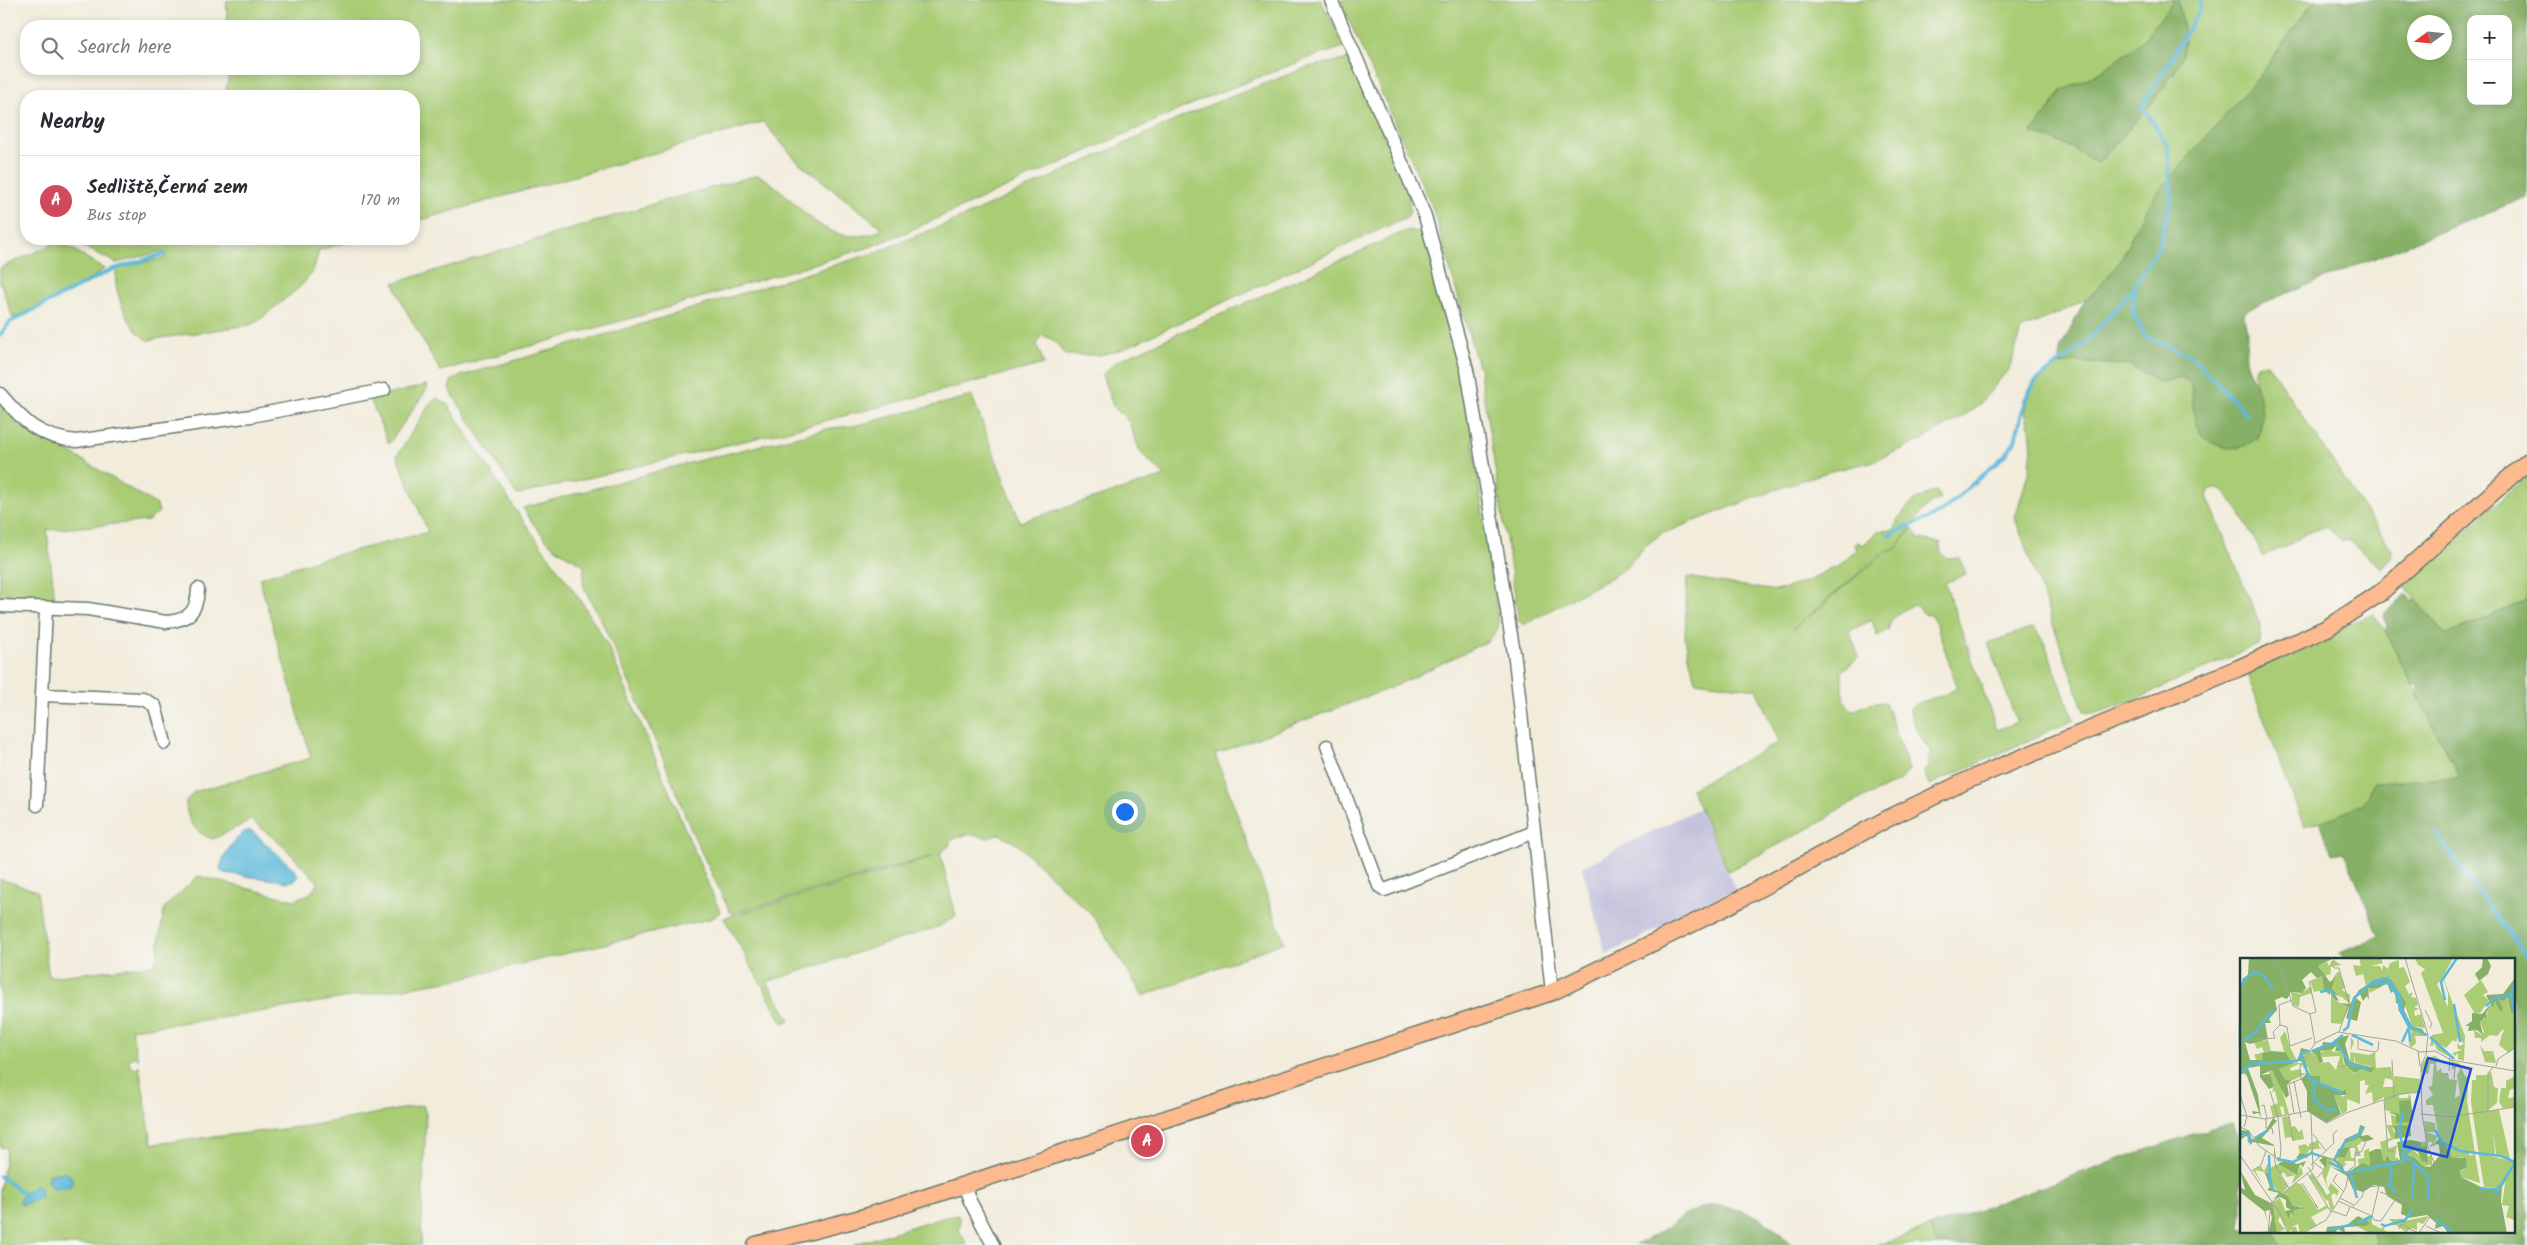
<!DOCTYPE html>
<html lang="en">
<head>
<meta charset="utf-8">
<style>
  :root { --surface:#fff; --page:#f2f2f3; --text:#2b2b33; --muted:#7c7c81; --line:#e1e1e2; --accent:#d1495b }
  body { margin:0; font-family:Kalam,sans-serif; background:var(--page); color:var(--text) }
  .controls { position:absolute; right:15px; top:15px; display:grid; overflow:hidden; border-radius:10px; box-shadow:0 2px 8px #0003 }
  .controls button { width:45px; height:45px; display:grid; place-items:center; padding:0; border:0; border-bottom:1px solid var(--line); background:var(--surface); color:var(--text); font:25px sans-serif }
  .compass { position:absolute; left:2407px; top:15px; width:45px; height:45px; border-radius:50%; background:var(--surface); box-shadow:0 2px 8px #0003; rotate:255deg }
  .you { position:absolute; left:1124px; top:811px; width:18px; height:18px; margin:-12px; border:4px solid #fff; border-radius:50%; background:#1a73e8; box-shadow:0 0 0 8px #1a73e833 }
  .badge { display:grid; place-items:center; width:32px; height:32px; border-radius:50%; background:var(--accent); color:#fff; font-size:16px; font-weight:700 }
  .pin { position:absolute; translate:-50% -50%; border:2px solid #fff; box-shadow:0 1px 5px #0006 }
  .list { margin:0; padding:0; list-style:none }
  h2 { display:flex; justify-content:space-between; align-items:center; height:65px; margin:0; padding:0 20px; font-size:21px }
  h2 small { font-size:16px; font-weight:400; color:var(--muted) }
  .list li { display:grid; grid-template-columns:32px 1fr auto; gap:15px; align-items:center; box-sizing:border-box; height:90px; padding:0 20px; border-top:1px solid var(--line) }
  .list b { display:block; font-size:19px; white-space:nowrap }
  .list p { margin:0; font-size:16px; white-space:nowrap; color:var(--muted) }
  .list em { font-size:16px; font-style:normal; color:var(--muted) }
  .icon { flex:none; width:28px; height:28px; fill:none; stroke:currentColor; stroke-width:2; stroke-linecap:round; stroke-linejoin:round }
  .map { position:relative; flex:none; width:2527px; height:1245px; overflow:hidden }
  .search { position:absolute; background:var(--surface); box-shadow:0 2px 8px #0003; left:20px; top:20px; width:400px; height:55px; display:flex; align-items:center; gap:12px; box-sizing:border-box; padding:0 18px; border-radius:20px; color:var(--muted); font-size:19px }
  .panel { position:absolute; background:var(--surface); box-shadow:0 2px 8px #0003; left:20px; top:90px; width:400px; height:155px; border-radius:20px }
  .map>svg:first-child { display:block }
  .industrial { fill:#c3c1db }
  .green { fill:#a9cc75; stroke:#648454 }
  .forest { fill:#86b066; stroke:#52764d; fill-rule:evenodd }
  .water { fill:#5cb9da; stroke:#3e7b87 }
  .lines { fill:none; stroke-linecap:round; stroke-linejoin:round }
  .stream { stroke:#5cb9da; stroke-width:4 }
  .minor-casing { stroke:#697a6e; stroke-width:15 }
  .major-casing { stroke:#697a6e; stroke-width:19 }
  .minor { stroke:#fff; stroke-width:12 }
  .major { stroke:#fcba8e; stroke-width:16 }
  .inset-river { fill:none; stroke:#5cb9da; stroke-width:2.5 }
  .inset-road { fill:none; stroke:#9ea698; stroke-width:1 }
  .view { fill:#1d4ed8; fill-opacity:0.15; stroke:#1d4ed8; stroke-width:2.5 }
  .inset-edge { fill:none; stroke:#1f3d34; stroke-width:2.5 }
</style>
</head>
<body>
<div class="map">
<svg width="2527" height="1245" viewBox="0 0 2527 1245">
  <rect width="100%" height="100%" fill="#f6f6f2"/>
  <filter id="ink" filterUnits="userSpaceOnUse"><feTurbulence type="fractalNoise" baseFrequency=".02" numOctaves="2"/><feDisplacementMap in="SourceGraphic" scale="10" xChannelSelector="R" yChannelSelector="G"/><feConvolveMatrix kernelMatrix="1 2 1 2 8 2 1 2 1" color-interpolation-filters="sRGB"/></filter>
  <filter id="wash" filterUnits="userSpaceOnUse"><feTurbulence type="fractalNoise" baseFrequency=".0096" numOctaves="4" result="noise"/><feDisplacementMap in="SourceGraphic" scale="20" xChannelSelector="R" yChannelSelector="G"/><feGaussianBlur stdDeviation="1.12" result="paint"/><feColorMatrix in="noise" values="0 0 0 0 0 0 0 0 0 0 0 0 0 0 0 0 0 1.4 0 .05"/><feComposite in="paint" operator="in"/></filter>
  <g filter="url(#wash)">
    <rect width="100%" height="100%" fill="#f2ecdb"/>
    <path class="industrial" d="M1699,808L1735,889L1606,955L1582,867Z"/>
    <g class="green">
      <path d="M235,0H1321L1344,47L1304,60L1210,96L900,235L870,247L639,316L440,371L403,305L394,283L663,201L758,175C793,192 814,238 857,236C867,235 874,235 882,228L798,162L763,122L414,222V96L225,95L230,69H414V26H228L226,1Z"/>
      <path d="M1340,0H2174L2144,40L2101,72L2062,91L2032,133L2065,144L2098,163L2175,72L2183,23L2177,0H2314L2259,77L2135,229C2110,291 2085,304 2025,327L2020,332L2013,359L2007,371L1978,406L1960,418L1918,442L1871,462L1827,472L1791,484L1661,534L1645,546L1628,566L1612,577L1523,625L1519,621L1480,373L1481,369L1478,366L1432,206Z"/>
      <path d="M1350,59L1408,190L1410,212L1407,217L1123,349L1101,355H1065C1059,345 1053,338 1041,335L1037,345L1044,364L786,431L517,495L449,389L451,381L457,377L632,327L877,252L968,215L1207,106L1308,67Z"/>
      <path d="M1408,230L1419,232L1429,253L1464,380L1499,625L1496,632L1488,641L1393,687L1215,754L1284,942L1143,996L1094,917L1017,844L999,834L988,838L968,834L951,840L949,846L940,853L956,916L940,926L767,982L790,1020L783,1023L724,918L897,868L933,856L731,914L691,830L663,758L602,622L590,600L583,584L584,566C576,559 568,557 560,551C545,542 532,522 523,508L681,465L831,428L853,426L972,396L1020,522L1165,476L1140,452L1129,422L1113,406L1102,375L1117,361Z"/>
      <path d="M69,239H358L319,250L313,272L301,286L258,321L250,325L148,340C130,332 113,292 116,273L118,268L165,258L162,251L116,263Z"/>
      <path d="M60,241L104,269L82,286L13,318L0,282V268Z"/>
      <path d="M2071,362L2130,365L2160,383L2182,377L2191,384L2195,417L2237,448L2257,438C2269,410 2248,381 2257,365L2267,363L2392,550L2391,558L2382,568L2350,541L2341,540L2326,526L2303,535L2294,542L2263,556C2255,542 2234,495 2220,490C2216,488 2212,489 2209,491L2207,496L2261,627L2260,644L2136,699L2097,713H2088L2084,711L2015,518L2029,470L2032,449L2030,429L2025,413L2031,388L2048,370Z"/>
      <path d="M427,385L428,388L389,444L370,399Z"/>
      <path d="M437,398L448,405L517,512L583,604L607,644L720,912L713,918L459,979L235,1016L131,1029L138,1060L136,1056L128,1060L132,1068H137L139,1065L152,1144L308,1126L423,1105L426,1114L421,1245H0V1191L7,1148L0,1147V879L37,891L49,977L153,965L157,958L164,908L198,876L294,900L311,893L318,882L285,848L252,820L213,839C195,833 186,821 186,801L194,792L311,758L259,578L320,559L428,532L397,456L429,405Z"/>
      <path d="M0,403L20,426L37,438L59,446L157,505L159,512L148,521L47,530L55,601L0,602Z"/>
      <path d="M2527,476V600L2446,635L2404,586Z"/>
      <path d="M1937,491L1940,500C1922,501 1909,537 1895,548C1892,550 1887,551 1884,552L1793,629L1885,553L1896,549L1912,528L1919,539L1941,543V552L1948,559L1960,558L1966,574L1945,583L1997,730L2017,722L1988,643L2034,627L2045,644L2074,720L1929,785L1924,772L1929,767L1927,760L1932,754L1918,733L1911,716L1910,708C1924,697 1944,699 1957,687L1937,626L1930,614L1926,615L1915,605C1903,608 1890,617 1888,630L1877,636L1872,620L1849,631L1859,657L1842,671C1842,683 1841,705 1853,711L1868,704L1885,702L1909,770L1901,780L1836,811L1827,819L1728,871L1691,789L1779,742L1756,689L1695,681L1685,639L1687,577L1776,591L1811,580L1828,569L1836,568L1857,550L1854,544L1858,542L1863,545L1878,531L1893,530C1904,507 1913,499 1937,491Z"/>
      <path d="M2373,613L2385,631L2460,778L2374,782L2363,803L2340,815L2304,826L2247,674Z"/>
      <path d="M958,1215L960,1222L959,1230L967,1245H853L936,1219Z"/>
      <path d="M1930,1227L1937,1245H1877Z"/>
      <path d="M2273,1231H2372L2377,1245H2279Z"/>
    </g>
    <g class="forest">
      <path d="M2174,0H2177C2181,16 2188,37 2183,53C2174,84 2120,138 2098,163L2065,144L2032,133L2062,91L2101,72L2144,40Z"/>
      <path d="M2314,0H2527V197L2248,309L2244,314C2244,321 2247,327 2247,333C2247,341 2245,352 2246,360C2252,382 2266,402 2261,426C2256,455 2214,453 2200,432C2192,420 2193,399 2191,384C2180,371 2173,381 2160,383L2130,365L2071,362L2060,365V350L2085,300L2093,294L2123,258L2135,229L2156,194L2259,77ZM2471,19H2508V101H2471ZM2444,22V52H2414V22Z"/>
      <path d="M2406,594L2412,600L2413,598L2446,635L2527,600V1245H2377L2372,1231H2513V959H2343L2340,953L2379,936L2344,852L2332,854L2320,821L2340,815L2363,803L2374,782L2460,778L2417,695L2418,684L2413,686L2385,631L2387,627L2384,614Z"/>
      <path d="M2233,1123L2241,1148V1231H2273L2279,1245H1937L1930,1227L2116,1160L2214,1127Z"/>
      <path d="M1713,1205C1747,1209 1768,1218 1791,1245H1635C1663,1235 1682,1210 1713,1205Z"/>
    </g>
    <g class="water">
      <path d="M246,831H252L295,870L298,876L296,880L289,882L223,873L220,870C220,859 236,836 246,831Z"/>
      <path d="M64,1172L71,1176L73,1182L69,1188H52L48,1184V1175Z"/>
      <path d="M34,1185L40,1187L41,1198L21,1205L19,1199Z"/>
    </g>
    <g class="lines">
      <g class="stream">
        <path d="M2134,288L2133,313L2145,336L2191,356L2247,414"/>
        <path d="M0,335L10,322L111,270L164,254"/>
        <path d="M1889,535L1940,513L2005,455L2015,441L2025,400L2035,382L2085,344L2134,287L2158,248L2171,201L2168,146L2142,106L2199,12L2201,0"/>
        <path d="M2436,834L2527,957"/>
        <path d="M0,1176L23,1193"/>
      </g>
    </g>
  </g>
  <g filter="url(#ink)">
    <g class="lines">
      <defs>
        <g id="minor">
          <path d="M1331,0L1425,216L1467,370L1515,659L1552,992"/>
          <path d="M0,394C24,422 38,437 76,441L251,416L384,390"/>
          <path d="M0,606L88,609L166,622C189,620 197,612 198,589"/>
          <path d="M43,695L143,699L155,706L165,743"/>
          <path d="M1327,746L1379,886L1385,890L1534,832"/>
          <path d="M37,805L46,608"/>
          <path d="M964,1185L970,1201L993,1245"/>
        </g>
        <path id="major" d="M756,1245L865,1217L964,1185L1552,992L1720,910L1887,819L1968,780L2239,668L2327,628L2380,593L2527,462"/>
      </defs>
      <use href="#minor" class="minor-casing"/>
      <use href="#major" class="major-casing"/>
      <use href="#minor" class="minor"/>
      <use href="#major" class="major"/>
    </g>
  </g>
  <g transform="translate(2240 958)">
    <rect width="275" height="275" fill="#f2ecdb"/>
    <path d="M119,0H141L143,5L131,8H140L142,13L143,7L148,11L150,5L159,2V10L164,9L170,24L165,28L169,36L173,34L171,39L176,40L178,47L174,49L179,51L174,53L175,58L181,56L185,70L172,68L163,41L151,21L138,20L139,30L129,35L128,30L137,29L132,25L122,30L126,27L123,16L116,18L113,7L121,8ZM175,0H213L203,19L225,78L224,103L218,101V95L215,98L212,95L222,92L218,91L217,85L220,88L224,86L218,79L216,84L213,82L206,90L199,86L208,98L197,92L194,84L193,88H190L192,77L203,75L181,15L185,11L178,7ZM203,20L208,35V49L197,26ZM94,2L101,7L90,9L91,12L89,22L90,16L85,18L78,8L87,4L89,8ZM99,13L105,29L102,32L110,37V46L92,31L94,18ZM82,18L84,32L74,34L70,23ZM241,22L248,34L243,37L249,42L240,55L235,56L224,37ZM71,28L72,35L60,39L59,49L53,47L51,34L60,36ZM91,34L95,42L109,50L101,66L91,65ZM268,39L271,55H275V89L269,95L259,87L263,73L265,77L263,71L257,78L250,77L241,84V80H235L234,72L242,77L244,74L240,64L245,59L248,62L247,55L251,47L255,43L263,53L259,41ZM172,72H182L187,78H175L176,85L172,89L169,87ZM45,73L50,89L57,103H51L45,96L40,80ZM111,79L114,84L110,94L129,97L135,94L136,110L151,109L153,122L145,120L143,129H154V118L180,121V133L159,137V140H167L170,136L171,142L160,144V157L145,152L144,139L133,145L132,134L125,136L129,127H125V122L120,123V146L107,141V153L102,156L94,137L100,136L102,139L106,137V131L103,133L80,125V118H71L68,109L64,111L62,106L60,109L59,106L50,110L51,113L60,111L61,115H67L51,123L45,121L39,111L48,105H62L64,95L71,94L77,98L79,105L89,104L96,112L100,98L82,99L80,94L91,90L93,94L102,93L104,108L112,110L114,116L122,111L131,115L134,111L130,108L115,105L114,96V106L110,104ZM28,82L31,93L24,95L25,100L17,103L14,97L24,94L22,89L17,91L14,84ZM240,87L244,93H253L256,105L245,104ZM195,98L201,102L196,104L197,114L201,110L202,115H208L209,121L217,122L215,140L220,137L217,117L220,112L218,107L212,112L211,103L219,105L225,118L229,119L227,143L235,195L229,193V198L235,196L240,225L221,219L220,214L227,209L223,199H211L198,176L193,147H186V142L193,137L188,129L192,128L194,106H190L188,116L181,114V108L186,100ZM32,112L40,124L49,156L45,157L43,148L40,149L42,158L33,159L30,148L38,145L35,133L32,134L34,129L29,114ZM251,113L254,129L258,130L257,145L247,153L259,152L270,201L256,196L253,171L255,197H247L275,204L268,217L275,207L274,262L266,259L269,248L262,247L266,219L259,230L244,229L239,197L231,144L232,122H236V117H247ZM275,118V130L270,132L268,140L275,139V149L263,150L259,144L261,130H266V123ZM145,155L170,162V167L152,169L157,180L147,184L148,191L157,187L155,199L160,202L151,203L149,197L144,205L140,184L151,180L146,167H152L151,157ZM49,158L51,169L55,168L59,174L62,171L64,181L53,183L51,179L45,180L42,159ZM184,163L195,165L196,174H187L198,178L194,185L197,187L189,189L193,184H188L187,188L181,190V184L186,183ZM118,180L123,183L117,188L121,198H115V190H110L111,200H115V203H105L104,208L97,204L98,199L105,200L110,190H101L103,186ZM78,182L79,189L83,190L69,192L67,197L60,195L58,188L65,186L69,189V186ZM129,190L130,208H119L118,201L124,200V193ZM173,192L188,205L187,199L192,197V207L183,208L174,199L167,197ZM87,200L103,211L91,207L86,221L88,230L91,225L99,233L97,238L94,235L91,238L94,249L91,253L88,242L86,243L69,218L72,215L87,237L90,235L82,216ZM29,203L30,210L38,206L56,217L61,208L63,216L52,226L55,217L47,219L44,214L40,217L48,229L40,237L24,214L15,212L22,226L13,212L21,208L24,213ZM56,225L61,226L78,252L87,247L88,250L71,259L77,268L60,275L58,266L52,269H56L58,275H52L51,271L49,275L40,258L38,263L48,275L45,271L37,275L33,244L40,240L49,261L53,253L63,251L60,248L54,250L43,235ZM189,258L183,266L177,264V272L172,270L166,274L156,267H150L153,265L149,261H165L159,264ZM132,259V266L141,271L143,268L145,273L151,275H130L118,269L129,265L127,262Z" fill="#a9cc75" fill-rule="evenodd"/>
    <path d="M9,0H94L78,8L90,24L95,19L92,31L102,40L95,36L99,43L95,42L90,34V37L84,32L82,18L77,20L71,14L62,22L66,30L62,35L51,34L47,41L42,39L35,42L37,52L29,61L31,65H25L28,81L10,86L5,84L10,102H22L23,95L31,93L45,94L51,103H58L39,111L45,121L51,123L47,127L49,137L46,140L32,112L21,117L30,116L34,129L29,131L20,119V108L8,110L18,137L21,160L19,155L13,156L12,153L19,154L7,118L4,115L0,117V28L8,16ZM243,0H247L251,8L248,16L239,23L235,16L242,9ZM139,20L151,21L166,45L164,52L172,68L182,71L184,74L171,72L167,59L158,52L162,47L156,45L155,31L151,35L147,25L139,30H128L129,42L127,38L123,43L120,36L116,40L121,44L117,63L106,60L109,50L101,45L110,46L119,32L134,23L136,26ZM275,20V55H271L268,39L263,43L259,41L263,52L260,53L255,43L253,49L251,47L246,55L248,62L245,59L240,64L243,77L237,72L228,73L229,68H225L232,63V55L242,56L251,46L246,37L263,36ZM109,77L105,86L110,104L135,110L131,115L122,111L115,115L107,108L97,109L105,107L102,93H95L97,87L93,91L80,93L83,104L79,105L77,98L71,93L63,96L66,106L58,102L61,90L73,93L82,88L83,84L92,85L96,81ZM65,107L71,118H80V125L103,133L106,131V137H94L101,156L86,165L67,153V133L61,121L67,115ZM170,137L173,160L170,164L156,165V157L150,155V154L160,156L159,143L170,142ZM33,160L37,163L22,180L34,187L36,200L42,204L38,203L34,197V188L13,184L10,187L7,177L0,182V172L9,173L12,182L25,174ZM120,167L125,169L121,178L128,177L134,181L124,184L119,180L103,186L105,181L118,175ZM170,167L171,178L155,181V172L152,168ZM200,180L210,193L211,199L226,200L227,209L220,213L221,219L241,229L255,231L268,219L262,229L261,243L267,275H208L203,268L195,271L196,265L187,257L168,260L164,265L159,264L166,262V258L161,256L162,247L147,238L144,229L134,227L123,234L116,232L117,240L107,218L90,208L103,213L93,202L87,200L86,210L79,202L83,200L73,195L66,200H56L60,195L68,197L72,192V195L94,201L98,191L110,189L105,200L98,199L96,202L103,208L104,214H108L123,205L130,208L129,194L136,191H141L144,204L148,197L151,203L160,202L157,184L171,182L181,184V189L187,188L188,205L182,203L178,194L173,192L167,197L174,199L183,208L190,209L200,197L199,187L194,185ZM45,202L57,206L66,203L63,209L60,206L57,217L38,206ZM0,212L15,237L33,246L37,275H28L32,260L30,252L25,253L28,264L24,253L0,234V229L5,232ZM25,215H30L34,231L47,238L53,248L65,250L53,253L54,257L51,255L49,261L45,253L51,252L46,249V242L40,239L34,241L39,235L27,232L30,229ZM118,258L125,262L132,259L127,262L130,266L125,268L104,269L105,275L98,271L95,275H86L87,269L107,267Z" fill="#86b066"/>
    <path class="inset-river" d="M132,26L149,25L158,39L160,52L169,69L162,84M0,32L4,21L15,14L22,16L33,30M80,34L90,32L94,37M271,36L274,54M205,42L201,24L217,0M214,46L220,84M246,48L253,41L271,36L275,23M0,67V89M169,69L170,84M103,73L108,69L114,40L134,23L147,20L160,38L162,52L171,69L187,77M112,77L133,87M190,79L214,101M2,84L14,76L33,52M93,85L98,87L111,107L130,111M72,93L93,85L103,77M62,99L69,120L74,123V142L86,152L97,151M0,112L3,114L10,106L57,103L63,95L68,93M74,123L103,135M0,172L2,177H9V183L13,182M195,172L202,184L220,193L261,198L275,204M15,180L28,172M164,194L179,188M29,197L30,223L34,233M37,201L53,204L72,195L80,198M94,202L105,184L119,176L123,168M162,202L164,193L159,173L163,153M89,204L103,212M148,206L152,213L149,227L156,234M98,207L105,215L161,204L167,199L188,218V242M110,215L117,240M240,231H260M255,236L275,205M172,241L174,206M195,261L211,273M117,265L132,258M141,266L145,268L165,262L173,251M89,272L114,266"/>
    <path class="inset-road" d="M30,0L40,9L53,48L70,56L75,85M95,0L91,5L94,10H99L109,45L99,74M165,0L188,77L186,97L181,107L182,156L187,186L201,224L197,248L179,275M69,23L76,54L70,56M52,42L39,47L40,67L47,69L50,88L72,80M185,52L192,66L190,70M118,82V91L135,94L138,92L139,83M0,83L35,80L33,74L40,67M178,93L180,108M152,102L154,139M256,108L258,101L275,90M209,113L210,97M214,121L215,109L220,106M54,123L61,160M30,133L38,159L41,191L40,200H35M0,136L7,159L4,169M144,142L148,193H155M21,148L24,147L27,161M248,153V115L254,108M54,155L49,126L61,121L60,109L75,85L98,74L156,83L180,94L195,93L211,102L275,113M182,156L210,159L275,149M0,157L25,161L68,153L87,165L106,155L160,136L181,134M49,157L53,183M26,161V170H32L33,176M0,169L9,173L19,188L34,198L36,209L49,230M73,176L86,193M0,197L39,254L48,275M83,198L104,208L106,205M74,205L84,212L77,220M71,207L94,185L93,177L97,172M68,209L84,233M12,213L21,207L26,193M67,215L91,254M97,216L93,223L104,234M62,225L78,250L75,247M140,234L194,252M100,240L114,247M98,243L132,258L134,262M112,250L122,239L125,229L139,228L132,258M92,253L106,258L110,249M192,256L209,254L225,275M134,262L141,263L157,239M186,268L201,275M159,271L161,266L178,275M12,275L27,274M28,275L31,245L73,211L71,156M63,275L86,262L96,247L106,229L109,212L115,208V195L121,194L126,184"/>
    <path class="view" d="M188,100L231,111L207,199L164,188Z"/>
    <rect width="275" height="275" class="inset-edge"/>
  </g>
</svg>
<div class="controls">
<button>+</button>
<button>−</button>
</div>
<svg class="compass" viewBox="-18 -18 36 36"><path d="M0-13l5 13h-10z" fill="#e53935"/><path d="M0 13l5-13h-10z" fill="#7c7c81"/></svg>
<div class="you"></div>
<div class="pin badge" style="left:1147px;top:1141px">A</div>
<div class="search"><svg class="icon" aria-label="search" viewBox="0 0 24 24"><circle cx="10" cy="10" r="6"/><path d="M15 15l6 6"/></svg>Search here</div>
<section class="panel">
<h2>Nearby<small></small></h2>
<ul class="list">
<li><span class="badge">A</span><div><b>Sedliště,Černá zem</b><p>Bus stop</p></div><em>170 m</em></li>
</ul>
</section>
</div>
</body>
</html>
